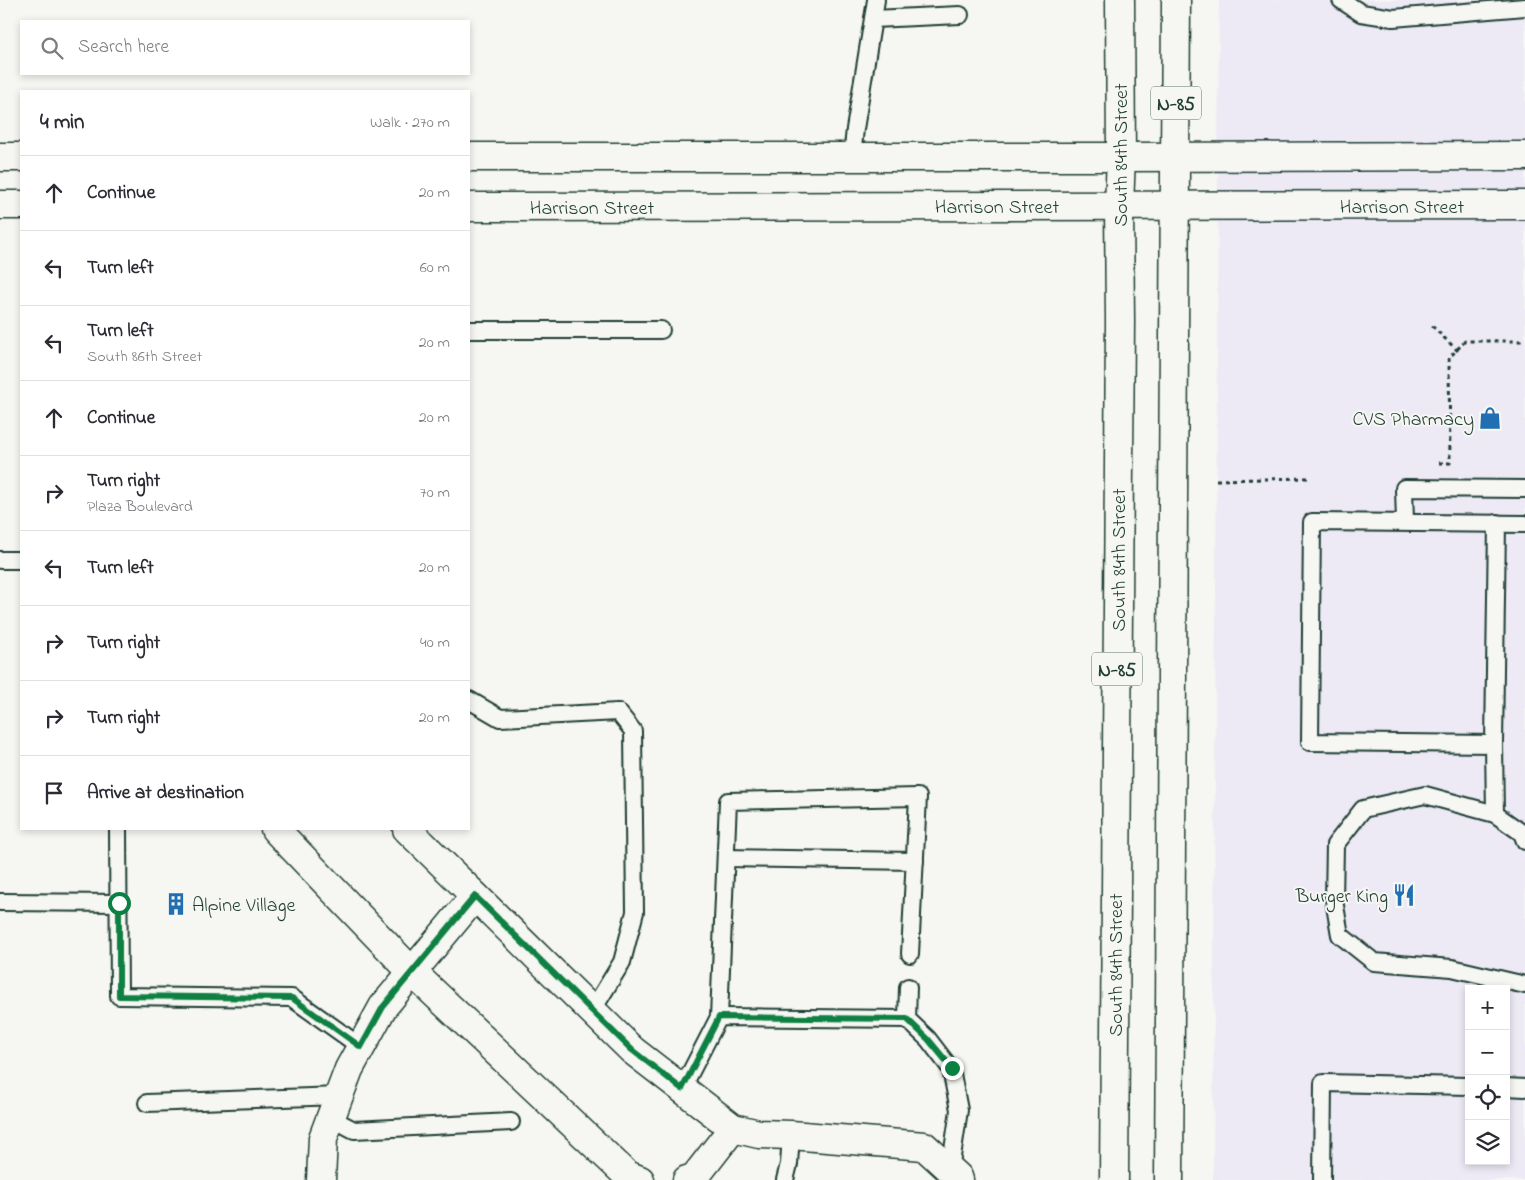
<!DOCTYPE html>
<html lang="en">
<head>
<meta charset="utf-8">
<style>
  :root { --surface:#fff; --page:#f7f7f7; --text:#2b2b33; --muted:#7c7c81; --line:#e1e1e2 }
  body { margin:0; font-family:"Indie Flower",sans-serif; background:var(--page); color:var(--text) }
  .controls { position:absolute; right:15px; bottom:15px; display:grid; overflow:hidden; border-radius:0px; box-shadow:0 2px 8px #0003 }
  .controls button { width:45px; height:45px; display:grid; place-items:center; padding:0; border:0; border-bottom:1px solid var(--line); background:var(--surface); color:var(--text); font:25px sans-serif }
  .stop { position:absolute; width:15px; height:15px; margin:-11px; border:4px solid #0b8043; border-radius:50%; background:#fff }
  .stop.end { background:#0b8043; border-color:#fff; box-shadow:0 1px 5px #0008 }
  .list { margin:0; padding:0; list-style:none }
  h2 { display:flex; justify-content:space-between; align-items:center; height:65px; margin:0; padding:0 20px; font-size:21px }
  h2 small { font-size:16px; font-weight:400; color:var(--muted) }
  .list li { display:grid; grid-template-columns:32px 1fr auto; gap:15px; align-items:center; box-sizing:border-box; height:75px; padding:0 20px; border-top:1px solid var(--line) }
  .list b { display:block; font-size:19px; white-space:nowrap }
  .list p { margin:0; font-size:16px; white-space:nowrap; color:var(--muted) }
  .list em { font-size:16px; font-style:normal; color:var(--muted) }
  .icon { flex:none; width:28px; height:28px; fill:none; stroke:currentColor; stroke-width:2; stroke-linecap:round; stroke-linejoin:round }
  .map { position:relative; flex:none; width:1525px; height:1180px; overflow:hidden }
  .search { position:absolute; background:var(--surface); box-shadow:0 2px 8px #0003; left:20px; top:20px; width:450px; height:55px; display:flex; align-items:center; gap:12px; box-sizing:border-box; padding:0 18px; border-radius:0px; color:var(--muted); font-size:19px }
  .panel { position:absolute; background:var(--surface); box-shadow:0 2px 8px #0003; left:20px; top:90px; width:450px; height:740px; border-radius:0px }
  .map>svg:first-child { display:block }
  .built { fill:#ede9f5; fill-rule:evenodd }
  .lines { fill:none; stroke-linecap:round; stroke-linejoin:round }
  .lane-casing { stroke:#1f3d34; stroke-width:20 }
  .street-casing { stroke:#1f3d34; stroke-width:31 }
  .primary-casing { stroke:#1f3d34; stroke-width:31 }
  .path { stroke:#1f3d34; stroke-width:3; stroke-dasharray:4 4; stroke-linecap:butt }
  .lane { stroke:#f6f6f2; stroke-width:16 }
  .street { stroke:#f6f6f2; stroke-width:28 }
  .primary { stroke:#f6f6f2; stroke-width:28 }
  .route { stroke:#0b8043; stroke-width:6 }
  .labels { text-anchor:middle; stroke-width:4; stroke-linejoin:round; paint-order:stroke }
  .shield { fill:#f6f6f2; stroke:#60746d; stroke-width:1 }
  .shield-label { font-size:19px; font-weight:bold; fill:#1f3d34 }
  .street-label { font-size:20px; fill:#1f3d34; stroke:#f6f6f2 }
  .poi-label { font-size:20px; fill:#1f3d34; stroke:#f6f6f2; text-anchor:end }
</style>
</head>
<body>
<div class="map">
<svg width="1525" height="1180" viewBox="0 0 1525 1180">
  <rect width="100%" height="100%" fill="#f6f6f2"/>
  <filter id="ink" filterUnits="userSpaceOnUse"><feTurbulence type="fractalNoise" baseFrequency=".02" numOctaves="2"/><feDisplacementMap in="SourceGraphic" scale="10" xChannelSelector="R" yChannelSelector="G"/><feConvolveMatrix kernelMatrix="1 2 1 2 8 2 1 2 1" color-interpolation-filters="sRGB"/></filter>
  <g filter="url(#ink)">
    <path class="built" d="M1219,0H1525V1180H1213ZM1469,989H1506V1161H1469Z"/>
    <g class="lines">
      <defs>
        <g id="lane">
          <path d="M1341,0L1361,13L1393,18L1525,7"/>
          <path d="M873,19L960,15"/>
          <path d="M852,157L855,129L876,0"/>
          <path d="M469,330H661"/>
          <path d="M1405,522L1404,488L1525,489"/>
          <path d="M0,560H21"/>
          <path d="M469,700L500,718L618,712L633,731L635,912L622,962L592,1011"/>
          <path d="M1494,744L1310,742L1312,522L1525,524"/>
          <path d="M1495,814L1494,744L1497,523"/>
          <path d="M118,829L119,996L292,998L361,1047"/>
          <path d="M1525,841L1522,833L1495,814L1425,795L1363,809L1335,845L1334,900L1340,935L1374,962L1452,968L1525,985"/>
          <path d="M726,858L915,861"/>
          <path d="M0,902L119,903"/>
          <path d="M719,1017L728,801L918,797L910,954"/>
          <path d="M907,1019L908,987"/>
          <path d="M1506,1087L1525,1088"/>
          <path d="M682,1089L719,1017L907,1019L928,1039L951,1069L959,1110L950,1170"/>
          <path d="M147,1103L339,1096"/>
          <path d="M331,1118L354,1130L511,1122"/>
          <path d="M785,1180L789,1164L791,1135"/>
          <path d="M1322,1180L1323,1083L1469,1086"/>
        </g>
        <g id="street">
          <path d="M275,829L412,972L627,1175L640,1180"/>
          <path d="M407,829L632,1050L733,1128L759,1134L791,1135L924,1146L958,1177L959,1180"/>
          <path d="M321,1180L323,1138L349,1069L383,1007L475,896"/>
          <path d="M687,1180L694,1178L733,1128"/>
        </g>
        <g id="primary">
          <path d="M0,157H21"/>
          <path d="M469,157H1121L1525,156"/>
          <path d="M0,205H21"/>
          <path d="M469,207L1525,205"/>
          <path d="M1114,1180L1120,321L1119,206L1121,157L1120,0"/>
          <path d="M1169,1180L1176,0"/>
        </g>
      </defs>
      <use href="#lane" class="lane-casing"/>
      <use href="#street" class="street-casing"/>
      <use href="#primary" class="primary-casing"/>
      <g class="path">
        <path d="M1432,326L1460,353"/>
        <path d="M1439,463H1450L1449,358L1465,341H1525"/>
        <path d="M1216,480L1309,478"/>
      </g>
      <use href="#lane" class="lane"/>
      <use href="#street" class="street"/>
      <use href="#primary" class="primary"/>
    </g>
  </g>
  <g class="lines" filter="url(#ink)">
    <path class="route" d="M119,903V996L292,998L361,1047L383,1007L475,896L632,1050L682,1089L719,1017L907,1019L928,1039L952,1068"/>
  </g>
  <defs>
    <symbol id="shop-bare" viewBox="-9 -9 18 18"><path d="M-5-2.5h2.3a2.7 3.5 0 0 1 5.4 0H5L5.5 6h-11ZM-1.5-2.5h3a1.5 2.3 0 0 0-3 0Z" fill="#1f6fb2" stroke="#f6f6f2" stroke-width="2.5" paint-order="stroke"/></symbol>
    <symbol id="restaurant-bare" viewBox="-9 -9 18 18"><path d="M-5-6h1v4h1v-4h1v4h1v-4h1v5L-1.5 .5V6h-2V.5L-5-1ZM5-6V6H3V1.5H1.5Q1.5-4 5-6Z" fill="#1f6fb2" stroke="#f6f6f2" stroke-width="2.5" paint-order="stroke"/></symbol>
    <symbol id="building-bare" viewBox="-9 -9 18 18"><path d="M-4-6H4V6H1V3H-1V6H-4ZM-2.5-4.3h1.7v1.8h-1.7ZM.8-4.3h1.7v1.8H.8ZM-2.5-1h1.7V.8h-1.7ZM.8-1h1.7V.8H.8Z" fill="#1f6fb2" stroke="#f6f6f2" stroke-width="2.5" paint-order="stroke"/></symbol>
  </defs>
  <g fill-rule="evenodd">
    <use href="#shop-bare" x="1474" y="402" width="32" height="32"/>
    <use href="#restaurant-bare" x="1388" y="879" width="32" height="32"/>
    <use href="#building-bare" x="160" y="888" width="32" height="32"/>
  </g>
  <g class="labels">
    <g class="shield">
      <rect x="1151" y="86.5" width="50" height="33" rx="4"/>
      <rect x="1092" y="652.5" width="50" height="33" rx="4"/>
    </g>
    <g class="shield-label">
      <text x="1176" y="110">N-85</text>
      <text x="1117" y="676">N-85</text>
    </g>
    <g class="street-label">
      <text transform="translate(1120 155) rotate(-90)" y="7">South 84th Street</text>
      <text x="997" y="213">Harrison Street</text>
      <text x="1402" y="213">Harrison Street</text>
      <text x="592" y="214">Harrison Street</text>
      <text transform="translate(1118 560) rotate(-90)" y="7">South 84th Street</text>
      <text transform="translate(1115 965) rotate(-90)" y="7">South 84th Street</text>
    </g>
    <g class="poi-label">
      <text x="1474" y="425">CVS Pharmacy</text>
      <text x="1388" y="902">Burger King</text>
      <text x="192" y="911" text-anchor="start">Alpine Village</text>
    </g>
  </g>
</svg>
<div class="controls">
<button>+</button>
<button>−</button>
<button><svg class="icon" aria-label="locate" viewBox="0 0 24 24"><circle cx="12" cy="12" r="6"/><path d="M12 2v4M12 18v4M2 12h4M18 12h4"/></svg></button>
<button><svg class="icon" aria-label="layers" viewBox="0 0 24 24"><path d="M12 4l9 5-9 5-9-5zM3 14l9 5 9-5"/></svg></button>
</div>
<div class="stop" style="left:119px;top:903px"></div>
<div class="stop end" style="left:952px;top:1068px"></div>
<div class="search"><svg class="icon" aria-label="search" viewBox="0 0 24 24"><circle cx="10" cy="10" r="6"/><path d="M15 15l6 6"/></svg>Search here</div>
<section class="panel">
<h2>4 min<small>Walk · 270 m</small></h2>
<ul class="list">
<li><svg class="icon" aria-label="ahead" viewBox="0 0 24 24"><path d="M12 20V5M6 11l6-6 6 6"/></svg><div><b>Continue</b></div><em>20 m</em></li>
<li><svg class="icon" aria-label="left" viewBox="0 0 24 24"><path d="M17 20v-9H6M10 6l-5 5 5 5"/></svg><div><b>Turn left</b></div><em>60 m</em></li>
<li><svg class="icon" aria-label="left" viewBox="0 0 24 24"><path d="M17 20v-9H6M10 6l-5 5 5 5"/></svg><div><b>Turn left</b><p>South 86th Street</p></div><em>20 m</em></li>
<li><svg class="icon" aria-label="ahead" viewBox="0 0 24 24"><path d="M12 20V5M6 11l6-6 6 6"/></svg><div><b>Continue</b></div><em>20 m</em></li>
<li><svg class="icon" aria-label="right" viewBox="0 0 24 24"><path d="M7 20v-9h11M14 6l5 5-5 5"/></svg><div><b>Turn right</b><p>Plaza Boulevard</p></div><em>70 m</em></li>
<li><svg class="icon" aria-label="left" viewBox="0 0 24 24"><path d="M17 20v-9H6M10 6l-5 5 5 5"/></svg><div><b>Turn left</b></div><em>20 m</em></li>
<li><svg class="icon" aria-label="right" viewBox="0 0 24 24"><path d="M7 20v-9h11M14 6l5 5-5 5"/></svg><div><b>Turn right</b></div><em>40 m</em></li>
<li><svg class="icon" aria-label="right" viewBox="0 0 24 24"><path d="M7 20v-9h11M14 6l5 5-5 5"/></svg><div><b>Turn right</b></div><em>20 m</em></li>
<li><svg class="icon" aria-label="arrive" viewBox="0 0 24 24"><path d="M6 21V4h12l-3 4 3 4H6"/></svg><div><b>Arrive at destination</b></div></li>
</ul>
</section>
</div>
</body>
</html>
